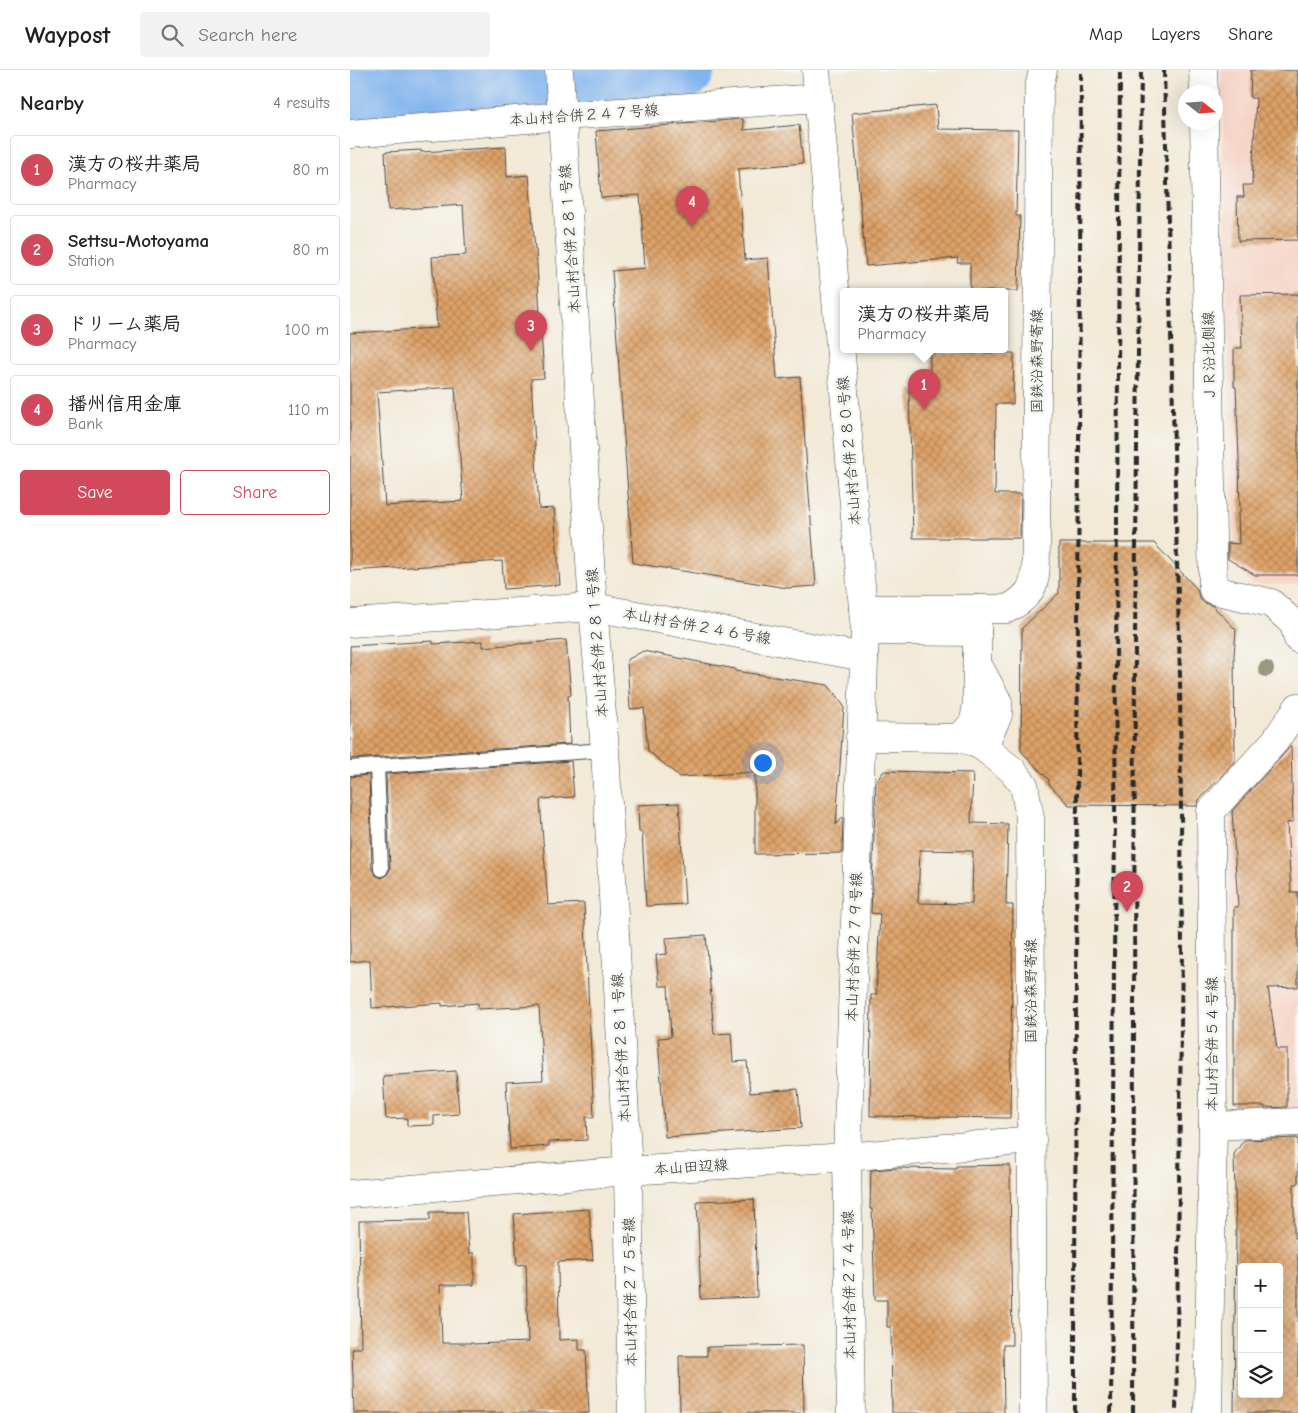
<!DOCTYPE html>
<html lang="en">
<head>
<meta charset="utf-8">
<style>
  :root { --surface:#fff; --page:#f2f2f2; --text:#202124; --muted:#757577; --line:#e0e0e0; --accent:#d1495b }
  body { margin:0; font-family:"Comic Neue","Klee One",sans-serif; background:var(--page); color:var(--text) }
  .controls { position:absolute; right:15px; bottom:15px; display:grid; overflow:hidden; border-radius:5px; box-shadow:0 5px 20px #0002 }
  .controls button { width:45px; height:45px; display:grid; place-items:center; padding:0; border:0; border-bottom:1px solid var(--line); background:var(--surface); color:var(--text); font:25px sans-serif }
  .compass { position:absolute; left:828px; top:15px; width:45px; height:45px; border-radius:50%; background:var(--surface); box-shadow:0 5px 20px #0002; rotate:107deg }
  .you { position:absolute; left:412px; top:692px; width:18px; height:18px; margin:-12px; border:4px solid #fff; border-radius:50%; background:#1a73e8; box-shadow:0 0 0 8px #1a73e833 }
  .badge { display:grid; place-items:center; width:32px; height:32px; border-radius:50%; background:var(--accent); color:#fff; font-size:16px; font-weight:700 }
  .pin { position:absolute; translate:-50% -41px; filter:drop-shadow(0 1px 2px #0008) }
  .pin::after { content:''; position:absolute; top:26px; width:18px; height:15px; background:inherit; clip-path:polygon(0 0,100% 0,50% 100%) }
  .popup { position:absolute; left:490px; top:218px; width:168px; height:65px; box-sizing:border-box; display:grid; place-content:center; border-radius:5px; background:var(--surface); filter:drop-shadow(0 1px 4px #0005); font-size:16px; white-space:nowrap; color:var(--muted) }
  .popup b { font-size:19px; color:var(--text) }
  .popup::after { content:''; position:absolute; left:50%; top:100%; margin-left:-10px; border:10px solid transparent; border-top-color:var(--surface) }
  .list { margin:0; padding:0; list-style:none }
  h2 { display:flex; justify-content:space-between; align-items:center; height:65px; margin:0; padding:0 20px; font-size:21px }
  h2 small { font-size:16px; font-weight:400; color:var(--muted) }
  .list li { display:grid; grid-template-columns:32px 1fr auto; gap:15px; align-items:center; box-sizing:border-box; height:70px; margin:0 10px 10px; padding:0 10px; border:1px solid var(--line); border-radius:5px }
  .list b { display:block; font-size:19px; white-space:nowrap }
  .list p { margin:0; font-size:16px; white-space:nowrap; color:var(--muted) }
  .list em { font-size:16px; font-style:normal; color:var(--muted) }
  .actions { display:flex; gap:10px; padding:15px 20px }
  .actions a { flex:1; padding:11px 0; border:1px solid var(--accent); border-radius:5px; text-align:center; font-size:18px; color:var(--accent) }
  .actions .main { background:var(--accent); color:#fff }
  .icon { flex:none; width:28px; height:28px; fill:none; stroke:currentColor; stroke-width:2; stroke-linecap:round; stroke-linejoin:round }
  .map { position:relative; flex:none; width:948px; height:1343px; overflow:hidden }
  header { display:flex; align-items:center; gap:30px; box-sizing:border-box; height:70px; padding:0 25px; background:var(--surface); border-bottom:1px solid var(--line) }
  header strong { font-size:24px }
  nav { display:flex; gap:28px; margin-inline-start:auto; font-size:18px }
  .search { width:350px; height:45px; background:var(--page); display:flex; align-items:center; gap:12px; box-sizing:border-box; padding:0 18px; border-radius:5px; color:var(--muted); font-size:19px }
  main { display:flex }
  aside { flex:1; background:var(--surface) }
  .map>svg:first-child { display:block }
  .built { fill:#f6d2c3 }
  .lines { fill:none; stroke-linecap:round; stroke-linejoin:round }
  .river { stroke:#81b4ee; stroke-width:59 }
  .building { fill:url(#building-cross-hatch); fill-rule:evenodd }
  .lane-casing { stroke:#494845; stroke-width:16 }
  .street-casing { stroke:#494845; stroke-width:29 }
  .secondary-casing { stroke:#494845; stroke-width:29 }
  .lane { stroke:#fff; stroke-width:14 }
  .street { stroke:#fff; stroke-width:28 }
  .secondary { stroke:#fff; stroke-width:28 }
  .rail { stroke:#2b2b2b; stroke-width:4; stroke-dasharray:8 4; stroke-linecap:butt }
  .tree { fill:#979982 }
  .labels { text-anchor:middle; stroke-width:5; stroke-linejoin:round; paint-order:stroke }
  .street-label { font-size:15px; fill:#2b2b2b; stroke:#f6f6f2 }
</style>
</head>
<body>
<header>
<strong>Waypost</strong>
<div class="search"><svg class="icon" aria-label="search" viewBox="0 0 24 24"><circle cx="10" cy="10" r="6"/><path d="M15 15l6 6"/></svg>Search here</div>
<nav><a>Map</a><a>Layers</a><a>Share</a></nav>
</header>
<main>
<aside>
<h2>Nearby<small>4 results</small></h2>
<ul class="list">
<li><span class="badge">1</span><div><b>漢方の桜井薬局</b><p>Pharmacy</p></div><em>80 m</em></li>
<li><span class="badge">2</span><div><b>Settsu-Motoyama</b><p>Station</p></div><em>80 m</em></li>
<li><span class="badge">3</span><div><b>ドリーム薬局</b><p>Pharmacy</p></div><em>100 m</em></li>
<li><span class="badge">4</span><div><b>播州信用金庫</b><p>Bank</p></div><em>110 m</em></li>
</ul>
<div class="actions"><a class="main">Save</a><a>Share</a></div>
</aside>
<div class="map">
<svg width="948" height="1343" viewBox="0 0 948 1343">
  <defs>
    <pattern id="building-cross-hatch" width="8" height="8" patternUnits="userSpaceOnUse" patternTransform="scale(1.25)"><rect width="8" height="8" fill="#dea268"/><path d="M0 0l8 8M0 8l8-8" fill="none" stroke="#b48456"/></pattern>
  </defs>
  <rect width="100%" height="100%" fill="#f6f6f2"/>
  <filter id="ink" filterUnits="userSpaceOnUse"><feTurbulence type="fractalNoise" baseFrequency=".02" numOctaves="2"/><feDisplacementMap in="SourceGraphic" scale="10" xChannelSelector="R" yChannelSelector="G"/><feConvolveMatrix kernelMatrix="1 2 1 2 8 2 1 2 1" color-interpolation-filters="sRGB"/></filter>
  <filter id="wash" filterUnits="userSpaceOnUse"><feTurbulence type="fractalNoise" baseFrequency=".0096" numOctaves="4" result="noise"/><feDisplacementMap in="SourceGraphic" scale="20" xChannelSelector="R" yChannelSelector="G"/><feGaussianBlur stdDeviation="1.12" result="paint"/><feColorMatrix in="noise" values="0 0 0 0 0 0 0 0 0 0 0 0 0 0 0 0 0 1.4 0 .05"/><feComposite in="paint" operator="in"/></filter>
  <g filter="url(#wash)">
    <rect width="100%" height="100%" fill="#f2e9d6"/>
    <g class="built">
      <path d="M871,0H948V514L902,515L885,493Z"/>
      <path d="M948,671V1039L883,1043L880,733L929,673Z"/>
    </g>
    <g class="lines">
      <path class="river" d="M0,28L335,0"/>
    </g>
    <g id="blocks">
      <g class="building">
        <path d="M901,0H948V170L888,171L887,127H894L893,115H902L906,28H900Z"/>
        <path d="M586,35L588,59L668,60L666,146H670L668,221H620V193H607L608,188L516,196L502,43Z"/>
        <path d="M393,49L394,60L449,55L453,93L388,99L395,190L418,188L427,309L450,307L466,516L437,518L283,493L262,201L295,198L290,125L251,128L246,61Z"/>
        <path d="M156,77L157,107L179,105L185,180H186L194,308L181,309L189,439L204,438L210,515L154,519L152,491L0,501V263L87,258L82,187L116,185L113,135L38,140L35,82L71,80V82ZM105,317L113,431L35,436L27,322Z"/>
        <path d="M948,224V505H905L878,489V473L889,474L888,443H890L889,389L886,317H884V278H892L890,225Z"/>
        <path d="M580,283H664L663,334H646L645,424H671L670,468H563L559,319H580Z"/>
        <path d="M709,473H804L847,519L849,527L853,532L863,536L886,560L884,585L885,691L849,730L847,736L719,735L699,714V710L671,681L672,558L709,523Z"/>
        <path d="M216,570L221,625L218,626L220,674L0,689V576L83,571V574L133,571V577Z"/>
        <path d="M293,581L385,599V601L478,615L494,636L486,755L493,747L492,783L405,784V702L330,707L298,681L294,638L280,639L277,590Z"/>
        <path d="M941,676L943,752L937,753L941,822H948V917L918,918L927,979H937V1037L914,1038L915,1036H884V837H888L882,741Z"/>
        <path d="M221,691L224,727L192,729L190,731L198,835L234,833L244,1047H236L237,1070L199,1072V1076L160,1079L156,1012L193,1010L189,936L128,939V933L92,936V933L22,938L20,890L0,892V707L19,705L22,799L27,806L32,808L38,803L40,799L36,704Z"/>
        <path d="M534,701L623,703L621,753L658,754L656,835H663L660,1048L520,1046L521,925H526L530,844L521,843L526,711ZM570,780L623,781L622,834L568,833Z"/>
        <path d="M329,733L335,834L296,836L292,762H289L288,735Z"/>
        <path d="M356,865L364,964L381,963L383,992L397,991L400,1023L448,1019L451,1058L315,1067L308,968L321,967L318,916H309L306,885L317,884L316,868Z"/>
        <path d="M106,1001L109,1044L84,1046V1055L57,1056V1048L36,1049L33,1006Z"/>
        <path d="M948,1068V1114H944V1168H948V1343H884L886,1159L884,1084L894,1070ZM892,1197H929V1324H892Z"/>
        <path d="M660,1095L662,1275H653L654,1343H542L541,1257H537V1230H525L522,1139H520L521,1100L547,1098L606,1099V1096Z"/>
        <path d="M404,1129L407,1227L351,1229L347,1131Z"/>
        <path d="M239,1139L243,1190L208,1192L209,1270L229,1269V1280H236L239,1343H4L2,1278H11L9,1151L80,1150V1142H116L119,1183H124V1215H90L92,1273H123V1274L178,1272L176,1194L167,1195L164,1144Z"/>
        <path d="M453,1275L454,1343H330L329,1286H357V1277Z"/>
      </g>
    </g>
  </g>
  <g filter="url(#ink)">
    <use href="#blocks" fill-opacity="0" stroke="#494845" stroke-width="1"/>
    <g class="lines">
      <defs>
        <g id="lane">
          <path d="M27,696L31,799"/>
          <path d="M0,698L255,680"/>
        </g>
        <g id="street">
          <path d="M466,0L515,561L497,1087L501,1343"/>
          <path d="M853,0L854,22"/>
          <path d="M854,52L863,520L921,533L944,554L948,569"/>
          <path d="M0,64L213,46L468,28"/>
          <path d="M513,539H657C691,522 685,504 686,471L689,18L693,0"/>
          <path d="M515,561L627,562"/>
          <path d="M628,595L648,632V645L633,677"/>
          <path d="M510,667L610,668L623,672L633,677L662,700L674,715L680,748L683,1343"/>
          <path d="M610,668L624,652L627,632V539"/>
          <path d="M863,1056L948,1052"/>
          <path d="M858,1343L863,1056L861,741L925,671L948,637"/>
        </g>
        <g id="secondary">
          <path d="M209,0L243,537L255,680L278,1101L282,1343"/>
          <path d="M0,553L243,537L514,587"/>
          <path d="M0,1124L278,1101L497,1087L682,1070"/>
        </g>
      </defs>
      <use href="#lane" class="lane-casing"/>
      <use href="#street" class="street-casing"/>
      <use href="#secondary" class="secondary-casing"/>
      <use href="#lane" class="lane"/>
      <use href="#street" class="street"/>
      <use href="#secondary" class="secondary"/>
      <g class="rail">
        <path d="M814,0L830,605L832,881L826,1343"/>
        <path d="M725,1343C725,895 729,448 731,0"/>
        <path d="M761,1343L770,0"/>
        <path d="M783,1343L785,568L791,0"/>
      </g>
    </g>
    <circle class="tree" cx="916" cy="599" r="8"/>
  </g>
  <g class="labels">
    <g class="street-label">
      <text transform="translate(234 45) rotate(-4)" y="5">本山村合併２４７号線</text>
      <text transform="translate(220 169) rotate(-94)" y="5">本山村合併２８１号線</text>
      <text transform="translate(859 286) rotate(-91)" y="5">ＪＲ沿北側線</text>
      <text transform="translate(687 291) rotate(-90)" y="5">国鉄沿森野寄線</text>
      <text transform="translate(499 381) rotate(-95)" y="5">本山村合併２８０号線</text>
      <text transform="translate(347 556) rotate(10)" y="5">本山村合併２４６号線</text>
      <text transform="translate(247 573) rotate(-94)" y="5">本山村合併２８１号線</text>
      <text transform="translate(504 877) rotate(-88)" y="5">本山村合併２７９号線</text>
      <text transform="translate(681 921) rotate(-90)" y="5">国鉄沿森野寄線</text>
      <text transform="translate(862 974) rotate(-90)" y="5">本山村合併５４号線</text>
      <text transform="translate(271 978) rotate(-93)" y="5">本山村合併２８１号線</text>
      <text transform="translate(341 1097) rotate(-4)" y="5">本山田辺線</text>
      <text transform="translate(499 1215) rotate(-91)" y="5">本山村合併２７４号線</text>
      <text transform="translate(280 1222) rotate(-91)" y="5">本山村合併２７５号線</text>
    </g>
  </g>
</svg>
<div class="controls">
<button>+</button>
<button>−</button>
<button><svg class="icon" aria-label="layers" viewBox="0 0 24 24"><path d="M12 4l9 5-9 5-9-5zM3 14l9 5 9-5"/></svg></button>
</div>
<svg class="compass" viewBox="-18 -18 36 36"><path d="M0-13l5 13h-10z" fill="#e53935"/><path d="M0 13l5-13h-10z" fill="#757577"/></svg>
<div class="you"></div>
<div class="pin badge" style="left:574px;top:340px">1</div>
<div class="popup"><b>漢方の桜井薬局</b>Pharmacy</div>
<div class="pin badge" style="left:777px;top:842px">2</div>
<div class="pin badge" style="left:181px;top:281px">3</div>
<div class="pin badge" style="left:342px;top:157px">4</div>
</div>
</main>
</body>
</html>
